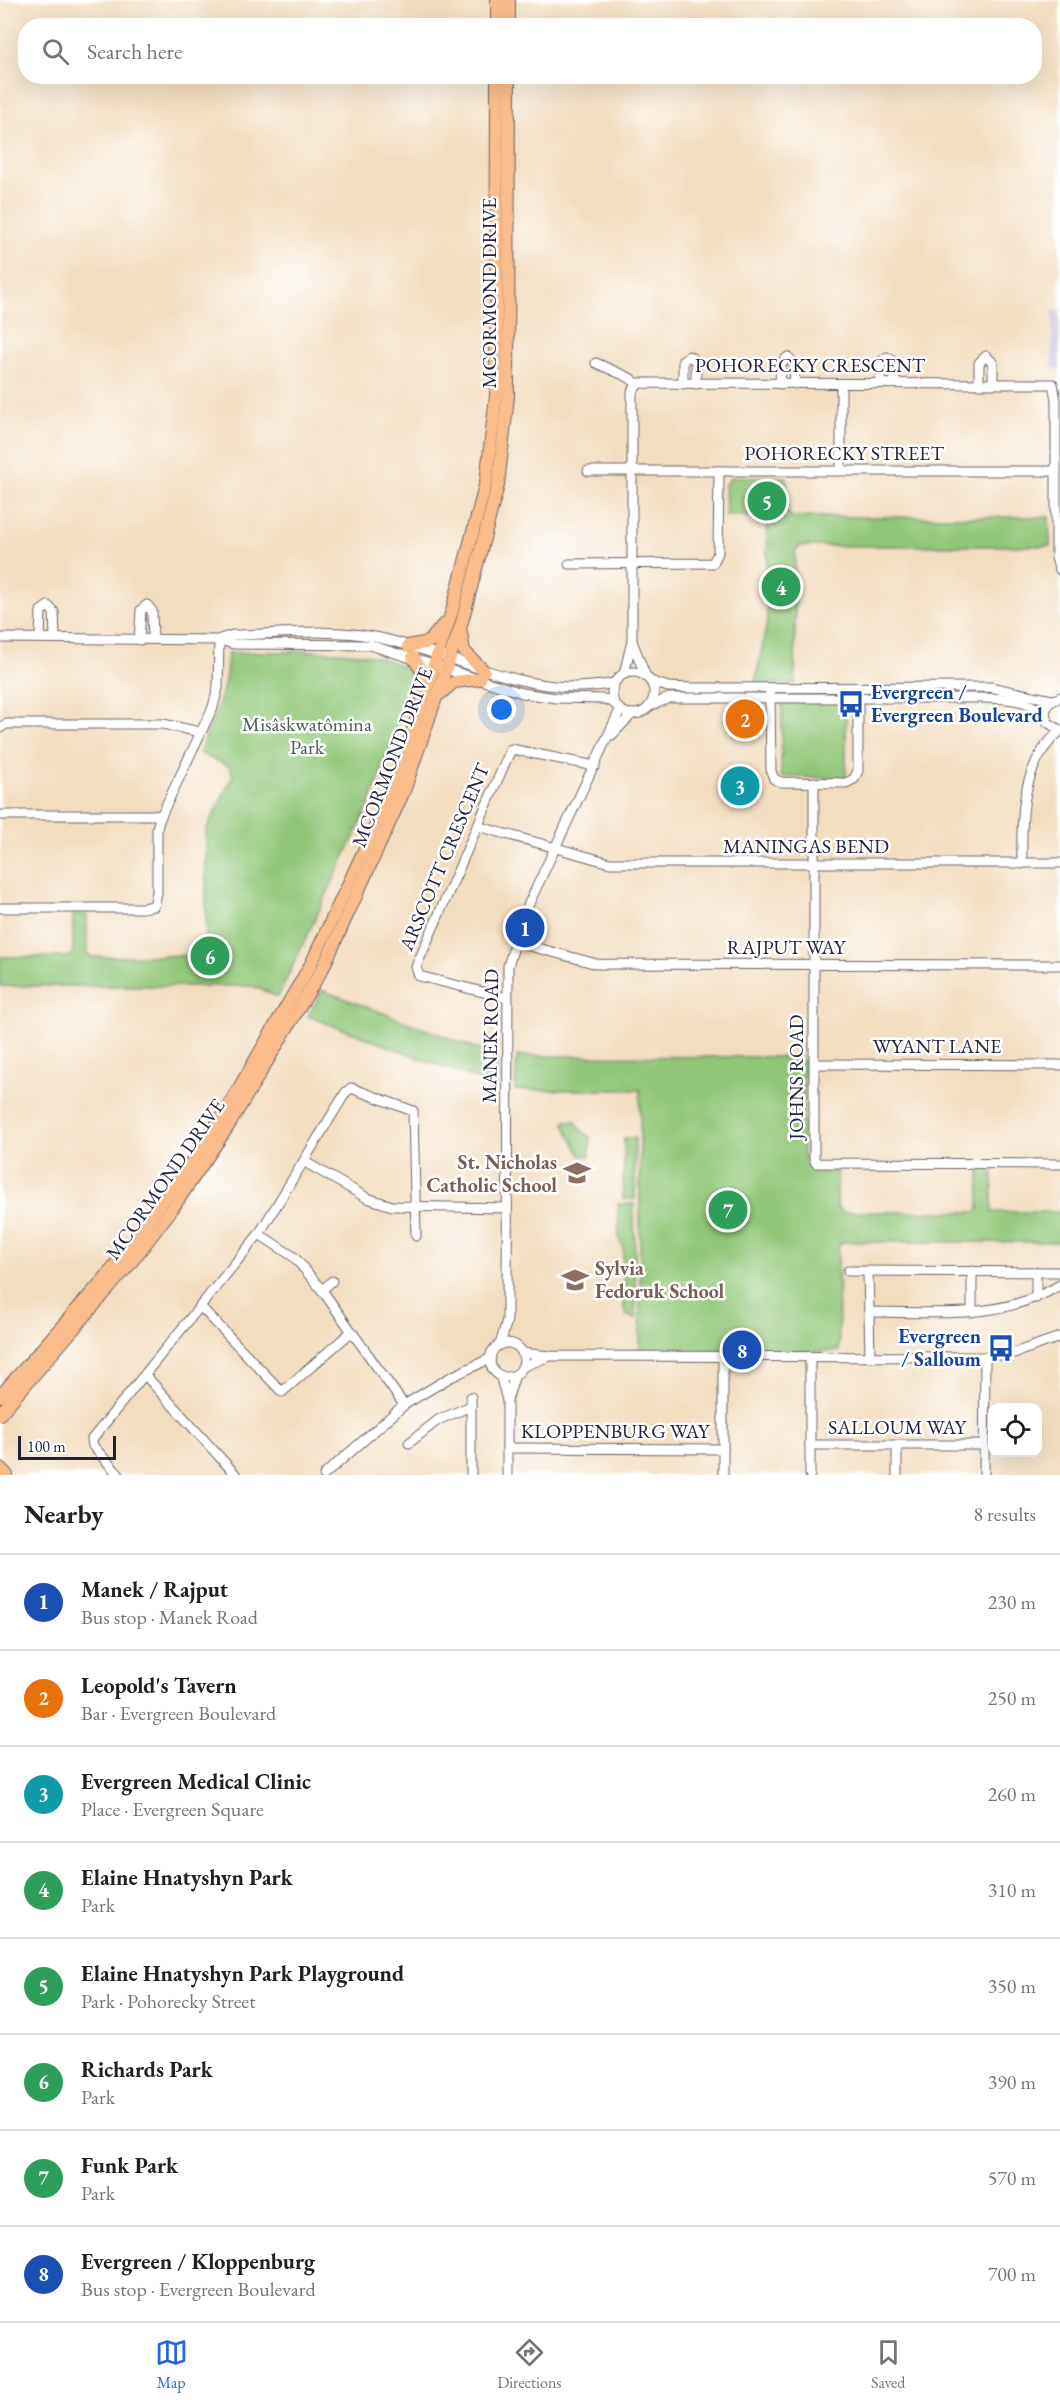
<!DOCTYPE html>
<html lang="en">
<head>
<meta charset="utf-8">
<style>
  :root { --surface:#fff; --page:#f2f2f2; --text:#202124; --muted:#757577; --line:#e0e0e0; --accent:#2563eb }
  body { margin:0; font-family:"EB Garamond",serif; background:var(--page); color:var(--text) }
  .controls { position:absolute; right:18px; bottom:18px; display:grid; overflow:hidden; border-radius:12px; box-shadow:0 6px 24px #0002 }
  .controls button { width:54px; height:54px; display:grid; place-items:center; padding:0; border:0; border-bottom:2px solid var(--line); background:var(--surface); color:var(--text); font:30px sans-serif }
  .scale { position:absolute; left:18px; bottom:15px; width:98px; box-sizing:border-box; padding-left:6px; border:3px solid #22223b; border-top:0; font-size:16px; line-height:21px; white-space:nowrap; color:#22223b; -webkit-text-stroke:4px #fff; paint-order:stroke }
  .you { position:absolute; left:502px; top:710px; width:21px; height:21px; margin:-15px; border:4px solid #fff; border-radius:50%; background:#1a73e8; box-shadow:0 0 0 9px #1a73e833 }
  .badge { display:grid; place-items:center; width:39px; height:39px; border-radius:50%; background:var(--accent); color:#fff; font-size:20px; font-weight:700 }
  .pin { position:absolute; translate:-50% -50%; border:3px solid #fff; box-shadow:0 2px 6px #0006 }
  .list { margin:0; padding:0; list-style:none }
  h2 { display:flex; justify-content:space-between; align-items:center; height:78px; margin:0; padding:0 24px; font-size:26px }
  h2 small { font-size:20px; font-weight:400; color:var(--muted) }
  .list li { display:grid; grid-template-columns:39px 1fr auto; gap:18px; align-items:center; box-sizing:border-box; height:96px; padding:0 24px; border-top:2px solid var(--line) }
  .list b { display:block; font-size:22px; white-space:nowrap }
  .list p { margin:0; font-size:20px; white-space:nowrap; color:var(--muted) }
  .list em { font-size:20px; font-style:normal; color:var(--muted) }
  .icon { flex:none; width:33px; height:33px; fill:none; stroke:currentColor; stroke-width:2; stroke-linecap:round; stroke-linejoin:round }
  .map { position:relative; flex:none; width:1060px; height:1475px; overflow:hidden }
  .search { position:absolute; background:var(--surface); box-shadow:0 6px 24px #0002; left:18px; right:18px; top:18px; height:66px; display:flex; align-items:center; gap:15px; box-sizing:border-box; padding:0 21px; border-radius:24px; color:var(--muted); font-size:22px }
  .sheet { height:846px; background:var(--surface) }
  nav { display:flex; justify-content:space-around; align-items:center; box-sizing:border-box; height:84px; border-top:2px solid var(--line); background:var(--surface); font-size:16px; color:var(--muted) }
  nav a { display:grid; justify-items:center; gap:3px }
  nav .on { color:var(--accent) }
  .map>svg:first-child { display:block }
  .industrial { fill:#c6c0da }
  .green { fill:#90c677; stroke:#597459; stroke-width:1.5 }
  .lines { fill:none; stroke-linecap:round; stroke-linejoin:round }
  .minor-casing { stroke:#6b6369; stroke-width:11 }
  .major-casing { stroke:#6b6369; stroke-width:14 }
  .minor { stroke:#fff; stroke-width:9 }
  .major { stroke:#f9bc8a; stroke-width:12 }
  .labels { text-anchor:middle; stroke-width:5; stroke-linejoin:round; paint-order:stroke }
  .street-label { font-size:20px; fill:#22223b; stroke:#fff }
  .transit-label { font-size:20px; font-weight:bold; fill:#164399; stroke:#fff; text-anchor:start }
  .park-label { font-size:20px; fill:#485b50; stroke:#fff }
  .education-label { font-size:20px; font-weight:bold; fill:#785e54; stroke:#fff; text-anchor:end }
</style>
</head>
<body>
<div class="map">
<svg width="1060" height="1475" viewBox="0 0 1060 1475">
  <rect width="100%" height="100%" fill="#fff"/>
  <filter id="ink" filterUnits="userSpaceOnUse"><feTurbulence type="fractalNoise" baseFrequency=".0167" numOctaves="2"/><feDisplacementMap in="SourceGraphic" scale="12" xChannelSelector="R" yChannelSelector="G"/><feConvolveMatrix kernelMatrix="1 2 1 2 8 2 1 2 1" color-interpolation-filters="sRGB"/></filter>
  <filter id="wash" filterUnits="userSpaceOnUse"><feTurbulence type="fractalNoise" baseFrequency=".008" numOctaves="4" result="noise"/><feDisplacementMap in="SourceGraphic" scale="24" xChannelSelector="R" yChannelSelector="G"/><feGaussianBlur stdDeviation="1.35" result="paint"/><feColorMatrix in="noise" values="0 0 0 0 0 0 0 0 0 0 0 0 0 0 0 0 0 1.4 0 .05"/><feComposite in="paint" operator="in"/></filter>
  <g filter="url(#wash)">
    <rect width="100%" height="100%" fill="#f3ddbf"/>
    <rect class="industrial" x="1052" y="310" width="8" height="59"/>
    <g class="green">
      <path d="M787,477V512L792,517H1049L1050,546H800L795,552V684H755L767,622V521L762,516H726L725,484L732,477Z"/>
      <path d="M307,651C343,652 378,651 410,671L414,686L370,803L278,997L253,986H0V957H68L73,954V915H87V952L91,957L206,955V831L233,775L229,766L199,753C214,713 226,698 228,653Z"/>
      <path d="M782,701H846V778L781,777Z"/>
      <path d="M322,990L497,1056V1087L308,1016Z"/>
      <path d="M517,1056L800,1057L804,1061L803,1154L807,1166L816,1173L837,1171V1206L842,1212H975L979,1209L980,1164L993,1165L992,1212H1060V1242H842L838,1246L839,1351L640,1352V1090H515Z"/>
      <path d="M566,1121H576L580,1129L590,1137V1156H581L564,1124Z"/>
      <path d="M624,1138H635V1199H623Z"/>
      <path d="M618,1204H634L636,1318L627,1316L624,1309L623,1245L619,1240Z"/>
    </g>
  </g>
  <g filter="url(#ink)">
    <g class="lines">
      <defs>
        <g id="minor">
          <path d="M596,363L630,378L637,384"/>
          <path d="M880,383V362L887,357L894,362L895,383"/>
          <path d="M979,383V363L986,356L993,363V383"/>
          <path d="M683,384V360L689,356L696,361V384"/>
          <path d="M780,384L781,363L788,357L794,364L795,384"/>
          <path d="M841,470V384"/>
          <path d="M588,471H1056"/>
          <path d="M569,564L713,563L718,553L719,471"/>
          <path d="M0,638L219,640L234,644L370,645L522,693L556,698L604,699L614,703"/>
          <path d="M40,638L41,611L48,606L54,612L55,638"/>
          <path d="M220,639L233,635C280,634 330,628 375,637C456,653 529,701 614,683"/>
          <path d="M139,640L141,610L147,605L152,611L153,639"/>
          <path d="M632,641L646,677"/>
          <circle cx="633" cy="693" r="21"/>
          <path d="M624,674L632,641V392L639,383L1053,384L1056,400V558L1060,570"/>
          <path d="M650,681L668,687L691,688L990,687L1052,700"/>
          <path d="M770,692L771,771L774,779L781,782L846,783L854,779L858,771V693"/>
          <path d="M1060,697L1049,703L1045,712L1047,722L1060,730"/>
          <path d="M650,706L669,698H979C1000,698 1033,698 1045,717"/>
          <path d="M0,728L6,724H163L200,732"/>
          <path d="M612,735L632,714"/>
          <path d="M814,782V1158L816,1163L1060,1164"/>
          <path d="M0,815H155L160,818"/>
          <path d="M477,826L610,863H1060"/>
          <path d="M1022,864C1021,817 1021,764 1060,731"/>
          <path d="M0,908H142L154,906L157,893V828L160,818L213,707L218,688L219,640"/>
          <path d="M515,942L597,964L1060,965"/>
          <path d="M507,998L419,976L416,967L511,749L595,766"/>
          <path d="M815,1064L1060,1065"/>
          <path d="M305,1162L367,1198L392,1206L507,1208"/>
          <path d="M259,1234L294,1257L322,1290L404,1405"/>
          <path d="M848,1271L1060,1272"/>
          <path d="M868,1271L870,1357"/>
          <path d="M1036,1272V1298"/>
          <path d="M322,1290L332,1281"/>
          <path d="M200,1306L282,1392L350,1333"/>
          <path d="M869,1312C934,1312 1001,1321 1060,1285"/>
          <path d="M972,1312V1271"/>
          <circle cx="507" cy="1360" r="17"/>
          <path d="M500,1345L507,1320L508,966L524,914L620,710"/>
          <path d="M522,1353L550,1356L985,1357L1014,1353L1060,1337"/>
          <path d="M810,1357V1475"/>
          <path d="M522,1367L547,1357"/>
          <path d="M145,1375L236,1475"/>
          <path d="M500,1375L507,1400"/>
          <path d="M409,1443L438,1420L471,1406"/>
          <path d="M810,1445H984"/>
          <path d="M507,1448L723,1449"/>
          <path d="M119,1475L93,1446L92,1439L259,1234L346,1092L351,1088L413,1111L416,1236"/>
          <path d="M324,1475L404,1405L449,1378L491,1358"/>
          <path d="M471,1475V1397"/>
          <path d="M507,1475V1400L515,1375"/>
          <path d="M723,1475V1356"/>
          <path d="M897,1475V1446"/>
          <path d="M984,1475L985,1357"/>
        </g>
        <g id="major">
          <path d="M497,0V26"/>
          <path d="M509,0V26"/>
          <path d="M461,632L464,651L484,671"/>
          <path d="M408,646L429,642L443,625"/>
          <path d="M413,657L422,671L425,688"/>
          <path d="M440,694L454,682L480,679"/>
          <path d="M0,1396L105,1278L187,1169L225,1112L311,964L395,784L452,611L486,482L496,396L497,76"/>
          <path d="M0,1414L129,1265L172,1209L229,1125L323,968L404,791L462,622L498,485L508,397L509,76"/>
          <path d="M0,1468L7,1475"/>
        </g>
      </defs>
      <use href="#minor" class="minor-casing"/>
      <use href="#major" class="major-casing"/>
      <use href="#minor" class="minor"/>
      <use href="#major" class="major"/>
    </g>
  </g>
  <defs>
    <symbol id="bus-bare" viewBox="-9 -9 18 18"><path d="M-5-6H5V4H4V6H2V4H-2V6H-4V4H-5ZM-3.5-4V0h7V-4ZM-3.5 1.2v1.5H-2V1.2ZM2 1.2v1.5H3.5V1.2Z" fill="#1a4fb4" stroke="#fff" stroke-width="2.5" paint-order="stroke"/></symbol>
    <symbol id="school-bare" viewBox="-9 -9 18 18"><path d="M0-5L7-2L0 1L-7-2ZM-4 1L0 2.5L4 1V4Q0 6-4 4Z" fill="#8d6e63" stroke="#fff" stroke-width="2.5" paint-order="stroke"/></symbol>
  </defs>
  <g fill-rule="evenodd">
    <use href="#bus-bare" x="832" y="685" width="38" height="38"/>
    <use href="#school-bare" x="558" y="1154" width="38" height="38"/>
    <use href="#school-bare" x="556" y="1261" width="38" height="38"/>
    <use href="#bus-bare" x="982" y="1329" width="38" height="38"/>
  </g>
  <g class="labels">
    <g class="street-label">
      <text transform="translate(489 293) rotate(-90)" y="7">MCORMOND DRIVE</text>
      <text x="810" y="372">POHORECKY CRESCENT</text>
      <text x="844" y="460">POHORECKY STREET</text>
      <text transform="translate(392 757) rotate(-69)" y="7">MCORMOND DRIVE</text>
      <text x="806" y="853">MANINGAS BEND</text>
      <text transform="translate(444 857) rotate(-67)" y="7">ARSCOTT CRESCENT</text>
      <text x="786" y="954">RAJPUT WAY</text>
      <text transform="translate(490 1036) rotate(-89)" y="7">MANEK ROAD</text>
      <text x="937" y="1053">WYANT LANE</text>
      <text transform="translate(796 1077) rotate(-90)" y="7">JOHNS ROAD</text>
      <text transform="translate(165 1179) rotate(-55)" y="7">MCORMOND DRIVE</text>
      <text x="897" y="1434">SALLOUM WAY</text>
      <text x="615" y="1438">KLOPPENBURG WAY</text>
    </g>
    <g class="transit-label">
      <text x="871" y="699">Evergreen /<tspan x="871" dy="23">Evergreen Boulevard</tspan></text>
      <text x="981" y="1343" text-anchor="end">Evergreen<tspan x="981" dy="23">/ Salloum</tspan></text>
    </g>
    <g class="park-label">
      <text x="307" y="731">Misâskwatômina<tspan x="307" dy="23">Park</tspan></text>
    </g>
    <g class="education-label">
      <text x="557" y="1169">St. Nicholas<tspan x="557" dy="23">Catholic School</tspan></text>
      <text x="595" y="1275" text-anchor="start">Sylvia<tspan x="595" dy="23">Fedoruk School</tspan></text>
    </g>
  </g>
</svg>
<div class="controls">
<button><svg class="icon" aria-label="locate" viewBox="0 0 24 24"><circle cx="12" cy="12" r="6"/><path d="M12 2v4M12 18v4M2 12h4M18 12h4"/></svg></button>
</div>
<div class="scale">100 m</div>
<div class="you"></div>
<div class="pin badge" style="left:525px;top:928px;background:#1a4fb4">1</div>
<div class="pin badge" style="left:745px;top:719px;background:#e8710a">2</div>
<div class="pin badge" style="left:740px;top:786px;background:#0f9aa8">3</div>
<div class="pin badge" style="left:781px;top:587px;background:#2e9e5b">4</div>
<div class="pin badge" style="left:767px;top:501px;background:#2e9e5b">5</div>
<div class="pin badge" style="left:210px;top:956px;background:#2e9e5b">6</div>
<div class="pin badge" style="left:728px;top:1210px;background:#2e9e5b">7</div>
<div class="pin badge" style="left:742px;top:1350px;background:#1a4fb4">8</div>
<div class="search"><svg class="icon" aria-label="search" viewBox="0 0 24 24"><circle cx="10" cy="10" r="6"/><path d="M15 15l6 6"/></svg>Search here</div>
</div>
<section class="sheet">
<h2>Nearby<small>8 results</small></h2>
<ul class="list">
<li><span class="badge" style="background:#1a4fb4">1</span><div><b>Manek / Rajput</b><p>Bus stop · Manek Road</p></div><em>230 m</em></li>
<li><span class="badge" style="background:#e8710a">2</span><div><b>Leopold's Tavern</b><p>Bar · Evergreen Boulevard</p></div><em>250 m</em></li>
<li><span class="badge" style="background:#0f9aa8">3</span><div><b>Evergreen Medical Clinic</b><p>Place · Evergreen Square</p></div><em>260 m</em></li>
<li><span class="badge" style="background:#2e9e5b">4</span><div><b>Elaine Hnatyshyn Park</b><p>Park</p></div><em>310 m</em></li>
<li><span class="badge" style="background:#2e9e5b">5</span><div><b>Elaine Hnatyshyn Park Playground</b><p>Park · Pohorecky Street</p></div><em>350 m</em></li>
<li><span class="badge" style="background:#2e9e5b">6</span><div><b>Richards Park</b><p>Park</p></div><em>390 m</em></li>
<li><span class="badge" style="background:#2e9e5b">7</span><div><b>Funk Park</b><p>Park</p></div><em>570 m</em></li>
<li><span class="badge" style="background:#1a4fb4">8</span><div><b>Evergreen / Kloppenburg</b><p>Bus stop · Evergreen Boulevard</p></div><em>700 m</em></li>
</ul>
</section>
<nav>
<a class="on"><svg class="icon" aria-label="map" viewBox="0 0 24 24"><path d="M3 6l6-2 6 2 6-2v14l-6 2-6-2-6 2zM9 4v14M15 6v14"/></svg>Map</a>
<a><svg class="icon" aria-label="directions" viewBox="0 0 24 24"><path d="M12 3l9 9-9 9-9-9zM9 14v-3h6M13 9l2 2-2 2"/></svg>Directions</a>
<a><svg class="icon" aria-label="saved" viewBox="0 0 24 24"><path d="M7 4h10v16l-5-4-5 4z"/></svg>Saved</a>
</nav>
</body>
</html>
